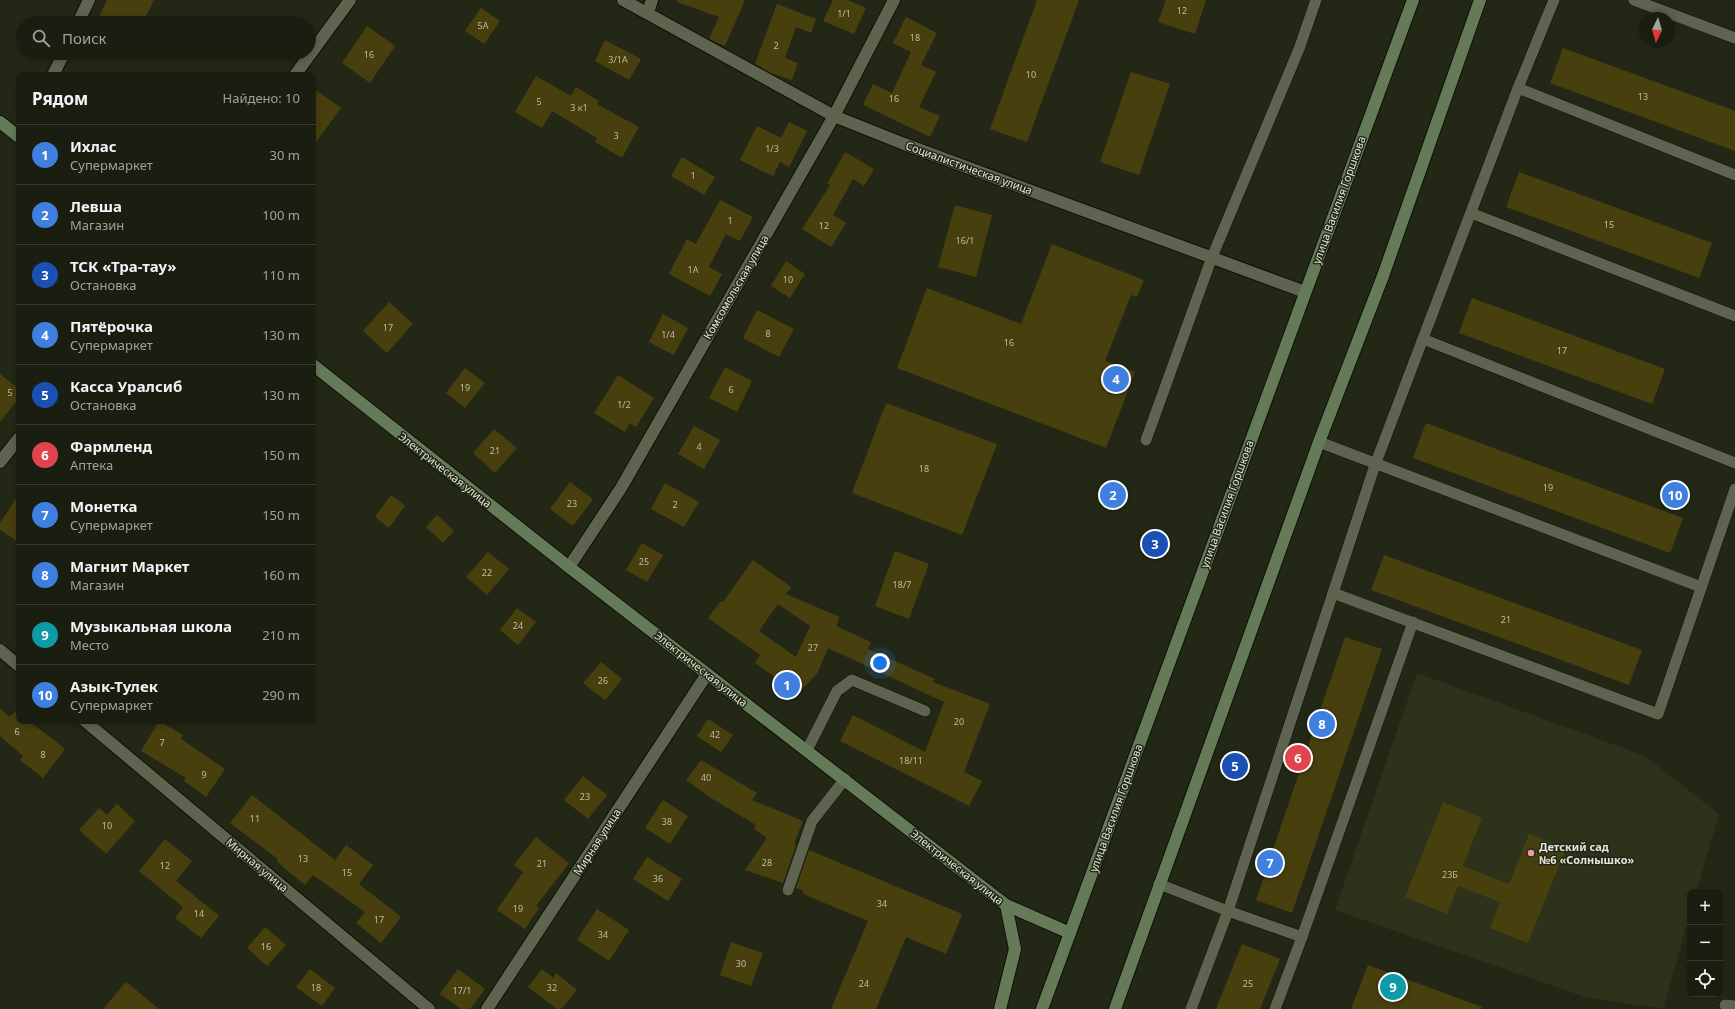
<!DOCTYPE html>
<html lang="ru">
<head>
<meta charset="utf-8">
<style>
  :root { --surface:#1a1e10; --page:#272b1e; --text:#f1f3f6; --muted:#9fa29f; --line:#383c30; --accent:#f39aa9 }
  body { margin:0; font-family:"Noto Sans",sans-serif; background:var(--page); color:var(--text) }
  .controls { position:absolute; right:12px; bottom:12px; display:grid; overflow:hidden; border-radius:8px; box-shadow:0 2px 6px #0003 }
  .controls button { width:36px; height:36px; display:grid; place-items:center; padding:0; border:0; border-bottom:1px solid var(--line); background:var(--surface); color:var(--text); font:20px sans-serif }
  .compass { position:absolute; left:1639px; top:12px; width:36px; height:36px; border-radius:50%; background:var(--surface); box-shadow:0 2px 6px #0003; rotate:185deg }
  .you { position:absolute; left:880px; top:663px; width:14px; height:14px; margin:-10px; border:3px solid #fff; border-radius:50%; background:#1a73e8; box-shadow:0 0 0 6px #1a73e833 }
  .badge { display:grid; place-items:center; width:26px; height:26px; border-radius:50%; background:var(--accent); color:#fff; font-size:13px; font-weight:700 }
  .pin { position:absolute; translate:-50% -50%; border:2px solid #fff; box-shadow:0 1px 4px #0006 }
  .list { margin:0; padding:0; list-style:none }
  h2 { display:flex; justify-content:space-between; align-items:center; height:52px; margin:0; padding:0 16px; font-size:17px }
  h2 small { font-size:13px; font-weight:400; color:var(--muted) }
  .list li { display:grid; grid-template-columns:26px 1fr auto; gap:12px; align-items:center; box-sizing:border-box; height:60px; padding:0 16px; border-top:1px solid var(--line) }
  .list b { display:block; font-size:15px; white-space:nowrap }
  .list p { margin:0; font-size:13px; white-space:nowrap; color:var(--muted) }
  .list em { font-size:13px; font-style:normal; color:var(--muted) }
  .icon { flex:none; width:22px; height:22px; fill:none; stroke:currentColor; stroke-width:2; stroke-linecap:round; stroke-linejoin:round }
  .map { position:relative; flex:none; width:1735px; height:1009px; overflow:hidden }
  .search { position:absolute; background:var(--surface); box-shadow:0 2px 6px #0003; left:16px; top:16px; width:300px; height:44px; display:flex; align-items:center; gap:10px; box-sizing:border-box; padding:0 14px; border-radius:22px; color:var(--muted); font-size:15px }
  .panel { position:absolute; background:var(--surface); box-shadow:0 2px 6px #0003; left:16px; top:72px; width:300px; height:652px; border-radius:8px }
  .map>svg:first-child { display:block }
  .built { fill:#2c331a }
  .building { fill:#483f0f; fill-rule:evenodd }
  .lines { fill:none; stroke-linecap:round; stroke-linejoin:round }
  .lane-casing { stroke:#0d1102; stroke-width:12 }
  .street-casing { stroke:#0d1102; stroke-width:14 }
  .secondary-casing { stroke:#0d1102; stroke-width:14 }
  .lane { stroke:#5e644f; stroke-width:11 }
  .street { stroke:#5e644f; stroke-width:12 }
  .secondary { stroke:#647a58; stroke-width:12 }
  .poi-dot { fill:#f39aa9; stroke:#232816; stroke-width:1.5 }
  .labels { text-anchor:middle; stroke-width:3; stroke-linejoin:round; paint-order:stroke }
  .number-label { font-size:9px; fill:#bcbca7 }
  .street-label { font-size:11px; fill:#e2e6da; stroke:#232816 }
  .poi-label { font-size:11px; font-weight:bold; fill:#e2e6da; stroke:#232816; text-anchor:start }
</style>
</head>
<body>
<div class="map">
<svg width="1735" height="1009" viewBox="0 0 1735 1009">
  <rect width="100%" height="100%" fill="#232816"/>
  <path class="built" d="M1417,673L1645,756L1719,814L1696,892H1690V914L1663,1009L1585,997L1335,910Z"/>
  <g class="building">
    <path d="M107,0H154L142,23H96Z"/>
    <path d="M678,0H745L725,46L709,39L719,17L677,2Z"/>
    <path d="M833,0H848L866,8L854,34L823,21Z"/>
    <path d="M1037,0H1079L1027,142L990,129Z"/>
    <path d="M1166,0H1206L1195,34L1158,22Z"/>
    <path d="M777,4L816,19L811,33L796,27L785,58L798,63L792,80L771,73L755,64Z"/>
    <path d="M481,8L500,21L484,44L465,31Z"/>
    <path d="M906,17L937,33L921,65L936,72L919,107L940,116L930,137L863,105L873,84L892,93L911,52L893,43Z"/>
    <path d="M367,26L395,46L370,83L342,63Z"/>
    <path d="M605,40L641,59L629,80L595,61Z"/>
    <path d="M1563,48L1735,111V151L1550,83Z"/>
    <path d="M1131,72L1170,84L1139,175L1100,162Z"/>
    <path d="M536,76L571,96L576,87L599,101L597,104L639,127L622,158L595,142L597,138L552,111L542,128L515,112Z"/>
    <path d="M313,88L341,108L313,146Z"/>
    <path d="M789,122L807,131L789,167L780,162L773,176L740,160L757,126L781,138Z"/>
    <path d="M845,152L874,169L864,186L853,179L833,215L846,223L831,247L802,229L830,185L827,184Z"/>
    <path d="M682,157L715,177L704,195L671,176Z"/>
    <path d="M1519,172L1712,243L1699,278L1506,207Z"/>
    <path d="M720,200L753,217L740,241L726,234L709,267L722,274L710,296L669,274L687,239L696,244Z"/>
    <path d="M955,205L992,215L976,277L938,267Z"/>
    <path d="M1052,244L1144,280L1137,297L1131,295L1105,361L1135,372L1106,448L897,368L927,288L1021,324Z"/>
    <path d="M786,261L805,274L790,298L771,286Z"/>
    <path d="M1472,298L1665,369L1652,404L1459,333Z"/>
    <path d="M389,302L413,324L387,353L363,331Z"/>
    <path d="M757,310L794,329L779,357L743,338Z"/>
    <path d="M663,314L688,328L674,355L649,342Z"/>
    <path d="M725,367L752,381L737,412L709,398Z"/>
    <path d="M465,368L485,383L465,408L446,393Z"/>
    <path d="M0,374L19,389V398L0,422Z"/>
    <path d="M618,375L654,398L636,427L630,423L625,432L594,413Z"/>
    <path d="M886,403L997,444L962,535L852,493Z"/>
    <path d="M1426,423L1683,518L1670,553L1413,458Z"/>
    <path d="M694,426L720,440L704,469L678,454Z"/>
    <path d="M494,429L517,448L495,473L473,453Z"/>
    <path d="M570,482L593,499L573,526L550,509Z"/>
    <path d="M665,483L699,502L684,527L651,509Z"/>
    <path d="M19,494V542L0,530V523Z"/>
    <path d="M391,495L405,506L389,528L375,517Z"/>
    <path d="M437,515L454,531L443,543L426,527Z"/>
    <path d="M642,543L663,555L647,582L626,570Z"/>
    <path d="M895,551L929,564L909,619L875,606Z"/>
    <path d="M488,552L509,569L487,595L466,577Z"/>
    <path d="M1384,555L1642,650L1629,685L1371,590Z"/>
    <path d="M753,560L791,587L786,594L840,617L836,626L871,642L868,649L935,679L933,682L990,704L964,772L982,781L969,806L840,741L853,715L925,752L944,702L828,648L817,674L798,693L755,663L760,655L708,618L721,601L723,602ZM778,604L810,626L796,657L759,631Z"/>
    <path d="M517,608L536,622L518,645L500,630Z"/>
    <path d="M1345,637L1382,649L1292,913L1256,900Z"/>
    <path d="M601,662L622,679L605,700L583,683Z"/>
    <path d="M19,707V721H29L65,749L43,778L20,760L23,756L0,736V709L10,717Z"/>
    <path d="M708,719L733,735L721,752L697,736Z"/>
    <path d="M159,721L183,735L181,739L225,769L206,797L184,781L186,778L141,751Z"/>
    <path d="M701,760L757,793L752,800L803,821L794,844L796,845L783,883L745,870L767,838L754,829L756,825L711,798L686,780Z"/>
    <path d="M583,776L607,795L588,819L564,800Z"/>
    <path d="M252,795L335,860L346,845L373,865L359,884L401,917L381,943L356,923L365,912L313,875L305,885L276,861L278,859L230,823Z"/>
    <path d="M663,800L688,816L670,844L645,828Z"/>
    <path d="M1443,802L1482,818L1463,866L1509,884L1529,834L1566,848L1528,943L1490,928L1500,902L1458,886L1447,914L1405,897Z"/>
    <path d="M117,804L135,821L106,854L79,830L99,808L107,815Z"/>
    <path d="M536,837L569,863L536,906L539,908L525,929L497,910L523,872L514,865Z"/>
    <path d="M165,839L192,861L176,881L219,916L201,938L175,918L183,907L139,871Z"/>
    <path d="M809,850L962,914L946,954L906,937L876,1009H831L868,921L803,894L804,891L796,888Z"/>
    <path d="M647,857L682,879L668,901L633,879Z"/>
    <path d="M597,909L629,930L609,961L577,940Z"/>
    <path d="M265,927L286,945L267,966L247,948Z"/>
    <path d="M731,942L763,953L751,986L720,975Z"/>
    <path d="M1242,944L1280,959L1260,1009H1216Z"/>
    <path d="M1368,965L1482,1007L1481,1009H1351Z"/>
    <path d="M310,969L335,988L322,1006L296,987Z"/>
    <path d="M458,969L485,989L470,1009H461L440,994Z"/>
    <path d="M542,969L553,978L556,973L577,990L561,1009H557L528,987Z"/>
    <path d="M126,982L159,1009H103Z"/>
  </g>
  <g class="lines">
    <defs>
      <g id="lane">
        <path d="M1554,0L1518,88L1375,465L1333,593L1658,714L1735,489"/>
        <path d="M1634,0L1735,38"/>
        <path d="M1518,88L1735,175"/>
        <path d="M1471,213L1735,316"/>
        <path d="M1423,339L1735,463"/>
        <path d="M1146,440L1212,257L1299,49L1316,0"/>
        <path d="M1319,442L1701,587"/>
        <path d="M807,750L837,691L852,680L925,711"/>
        <path d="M1159,884L1228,911L1191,1009"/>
        <path d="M788,890L812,821L845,779"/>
        <path d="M1302,937L1413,622"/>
        <path d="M1725,1005L1735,1006"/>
        <path d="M1275,1009L1302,937L1228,911L1333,593"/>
      </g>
      <g id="street">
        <path d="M623,0L834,116L904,144L1305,292"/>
        <path d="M648,12L652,0"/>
        <path d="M78,23L89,0"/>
        <path d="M53,75L64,53"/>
        <path d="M295,75L350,0"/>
        <path d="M0,462L19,438"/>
        <path d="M569,567L621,488L834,116L894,0"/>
        <path d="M0,650L19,666"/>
        <path d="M85,721L429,1009"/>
        <path d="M487,1009L707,674"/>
      </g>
      <g id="secondary">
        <path d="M0,122L19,137"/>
        <path d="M313,365L569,567L1006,905L1015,949L1000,1009"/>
        <path d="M1006,905L1070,933"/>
        <path d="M1042,1009L1413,0"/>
        <path d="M1115,1009L1319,442L1383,276L1480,0"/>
      </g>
    </defs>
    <use href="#lane" class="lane-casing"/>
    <use href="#street" class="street-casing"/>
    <use href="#secondary" class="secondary-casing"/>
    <use href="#lane" class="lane"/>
    <use href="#street" class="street"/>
    <use href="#secondary" class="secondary"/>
  </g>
  <circle class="poi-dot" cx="1531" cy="853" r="4"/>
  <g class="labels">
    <g class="number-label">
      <text x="1182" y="14">12</text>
      <text x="844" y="17">1/1</text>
      <text x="483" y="29">5А</text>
      <text x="915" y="41">18</text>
      <text x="776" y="49">2</text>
      <text x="369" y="58">16</text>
      <text x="618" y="63">3/1А</text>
      <text x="1031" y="78">10</text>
      <text x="1643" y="100">13</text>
      <text x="894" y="102">16</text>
      <text x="539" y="105">5</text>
      <text x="579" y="111">3 к1</text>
      <text x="616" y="139">3</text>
      <text x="772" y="152">1/3</text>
      <text x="693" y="179">1</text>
      <text x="730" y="224">1</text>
      <text x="1609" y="228">15</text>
      <text x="824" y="229">12</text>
      <text x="965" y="244">16/1</text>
      <text x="693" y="273">1А</text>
      <text x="788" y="283">10</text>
      <text x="388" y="331">17</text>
      <text x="768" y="337">8</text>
      <text x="668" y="338">1/4</text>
      <text x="1009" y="346">16</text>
      <text x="1562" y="354">17</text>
      <text x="465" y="391">19</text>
      <text x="731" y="393">6</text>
      <text x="10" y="396">5</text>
      <text x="624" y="408">1/2</text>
      <text x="699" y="450">4</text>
      <text x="495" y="454">21</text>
      <text x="924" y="472">18</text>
      <text x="1548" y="491">19</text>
      <text x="572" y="507">23</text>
      <text x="675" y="508">2</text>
      <text x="644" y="565">25</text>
      <text x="487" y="576">22</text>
      <text x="902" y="588">18/7</text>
      <text x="1506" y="623">21</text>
      <text x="518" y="629">24</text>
      <text x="813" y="651">27</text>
      <text x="603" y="684">26</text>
      <text x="959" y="725">20</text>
      <text x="17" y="735">6</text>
      <text x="715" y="738">42</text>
      <text x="162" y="746">7</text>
      <text x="43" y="758">8</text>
      <text x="911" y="764">18/11</text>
      <text x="204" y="778">9</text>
      <text x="706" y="781">40</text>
      <text x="585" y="800">23</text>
      <text x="255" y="822">11</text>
      <text x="667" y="825">38</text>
      <text x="107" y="829">10</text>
      <text x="303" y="862">13</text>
      <text x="767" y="866">28</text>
      <text x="542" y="867">21</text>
      <text x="165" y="869">12</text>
      <text x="347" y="876">15</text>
      <text x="1450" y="878">23Б</text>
      <text x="658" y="882">36</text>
      <text x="882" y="907">34</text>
      <text x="518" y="912">19</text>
      <text x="199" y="917">14</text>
      <text x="379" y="923">17</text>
      <text x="603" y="938">34</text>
      <text x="266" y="950">16</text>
      <text x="741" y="967">30</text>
      <text x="864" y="987">24</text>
      <text x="1248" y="987">25</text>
      <text x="316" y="991">18</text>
      <text x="552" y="991">32</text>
      <text x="462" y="994">17/1</text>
    </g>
    <g class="street-label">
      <text transform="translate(969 168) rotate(20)" y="4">Социалистическая улица</text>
      <text transform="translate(1339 200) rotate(-70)" y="4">улица Василия Горшкова</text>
      <text transform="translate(736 287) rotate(-60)" y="4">Комсомольская улица</text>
      <text transform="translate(445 470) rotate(38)" y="4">Электрическая улица</text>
      <text transform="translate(1227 504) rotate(-70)" y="4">улица Василия Горшкова</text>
      <text transform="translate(701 669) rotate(38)" y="4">Электрическая улица</text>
      <text transform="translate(1116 808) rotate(-70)" y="4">улица Василия Горшкова</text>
      <text transform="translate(597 842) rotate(-57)" y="4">Мирная улица</text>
      <text transform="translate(257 865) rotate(40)" y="4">Мирная улица</text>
      <text transform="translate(957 867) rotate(38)" y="4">Электрическая улица</text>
    </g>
    <g class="poi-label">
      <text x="1539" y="851">Детский сад<tspan x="1539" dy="13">№6 «Солнышко»</tspan></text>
    </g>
  </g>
</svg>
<div class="controls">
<button>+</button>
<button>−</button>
<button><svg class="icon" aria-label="locate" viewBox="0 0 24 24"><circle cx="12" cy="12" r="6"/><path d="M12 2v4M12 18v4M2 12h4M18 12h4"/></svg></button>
</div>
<svg class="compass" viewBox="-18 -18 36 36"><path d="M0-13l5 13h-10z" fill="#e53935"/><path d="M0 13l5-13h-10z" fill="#9fa29f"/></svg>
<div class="you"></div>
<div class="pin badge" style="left:787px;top:685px;background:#3f7fe0">1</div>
<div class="pin badge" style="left:1113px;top:495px;background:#3f7fe0">2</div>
<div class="pin badge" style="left:1155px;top:544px;background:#1a4fb4">3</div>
<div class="pin badge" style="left:1116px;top:379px;background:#3f7fe0">4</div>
<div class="pin badge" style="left:1235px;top:766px;background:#1a4fb4">5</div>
<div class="pin badge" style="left:1298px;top:758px;background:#e0444e">6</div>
<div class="pin badge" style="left:1270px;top:863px;background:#3f7fe0">7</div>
<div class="pin badge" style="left:1322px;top:724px;background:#3f7fe0">8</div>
<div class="pin badge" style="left:1393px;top:987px;background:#0f9aa8">9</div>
<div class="pin badge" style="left:1675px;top:495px;background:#3f7fe0">10</div>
<div class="search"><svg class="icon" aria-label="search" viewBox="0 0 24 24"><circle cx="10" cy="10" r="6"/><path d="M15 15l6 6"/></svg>Поиск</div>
<section class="panel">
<h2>Рядом<small>Найдено: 10</small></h2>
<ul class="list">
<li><span class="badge" style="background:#3f7fe0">1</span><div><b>Ихлас</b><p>Супермаркет</p></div><em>30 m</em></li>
<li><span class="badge" style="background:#3f7fe0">2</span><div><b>Левша</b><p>Магазин</p></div><em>100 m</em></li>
<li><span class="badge" style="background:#1a4fb4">3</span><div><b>ТСК «Тра-тау»</b><p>Остановка</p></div><em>110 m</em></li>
<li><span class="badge" style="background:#3f7fe0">4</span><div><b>Пятёрочка</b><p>Супермаркет</p></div><em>130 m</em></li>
<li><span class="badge" style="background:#1a4fb4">5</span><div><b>Касса Уралсиб</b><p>Остановка</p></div><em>130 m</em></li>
<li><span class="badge" style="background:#e0444e">6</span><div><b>Фармленд</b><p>Аптека</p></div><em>150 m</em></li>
<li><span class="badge" style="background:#3f7fe0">7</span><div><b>Монетка</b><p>Супермаркет</p></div><em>150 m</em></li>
<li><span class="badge" style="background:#3f7fe0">8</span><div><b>Магнит Маркет</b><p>Магазин</p></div><em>160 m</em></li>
<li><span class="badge" style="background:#0f9aa8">9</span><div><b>Музыкальная школа</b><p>Место</p></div><em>210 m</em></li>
<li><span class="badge" style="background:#3f7fe0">10</span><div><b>Азык-Тулек</b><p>Супермаркет</p></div><em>290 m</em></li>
</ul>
</section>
</div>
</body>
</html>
